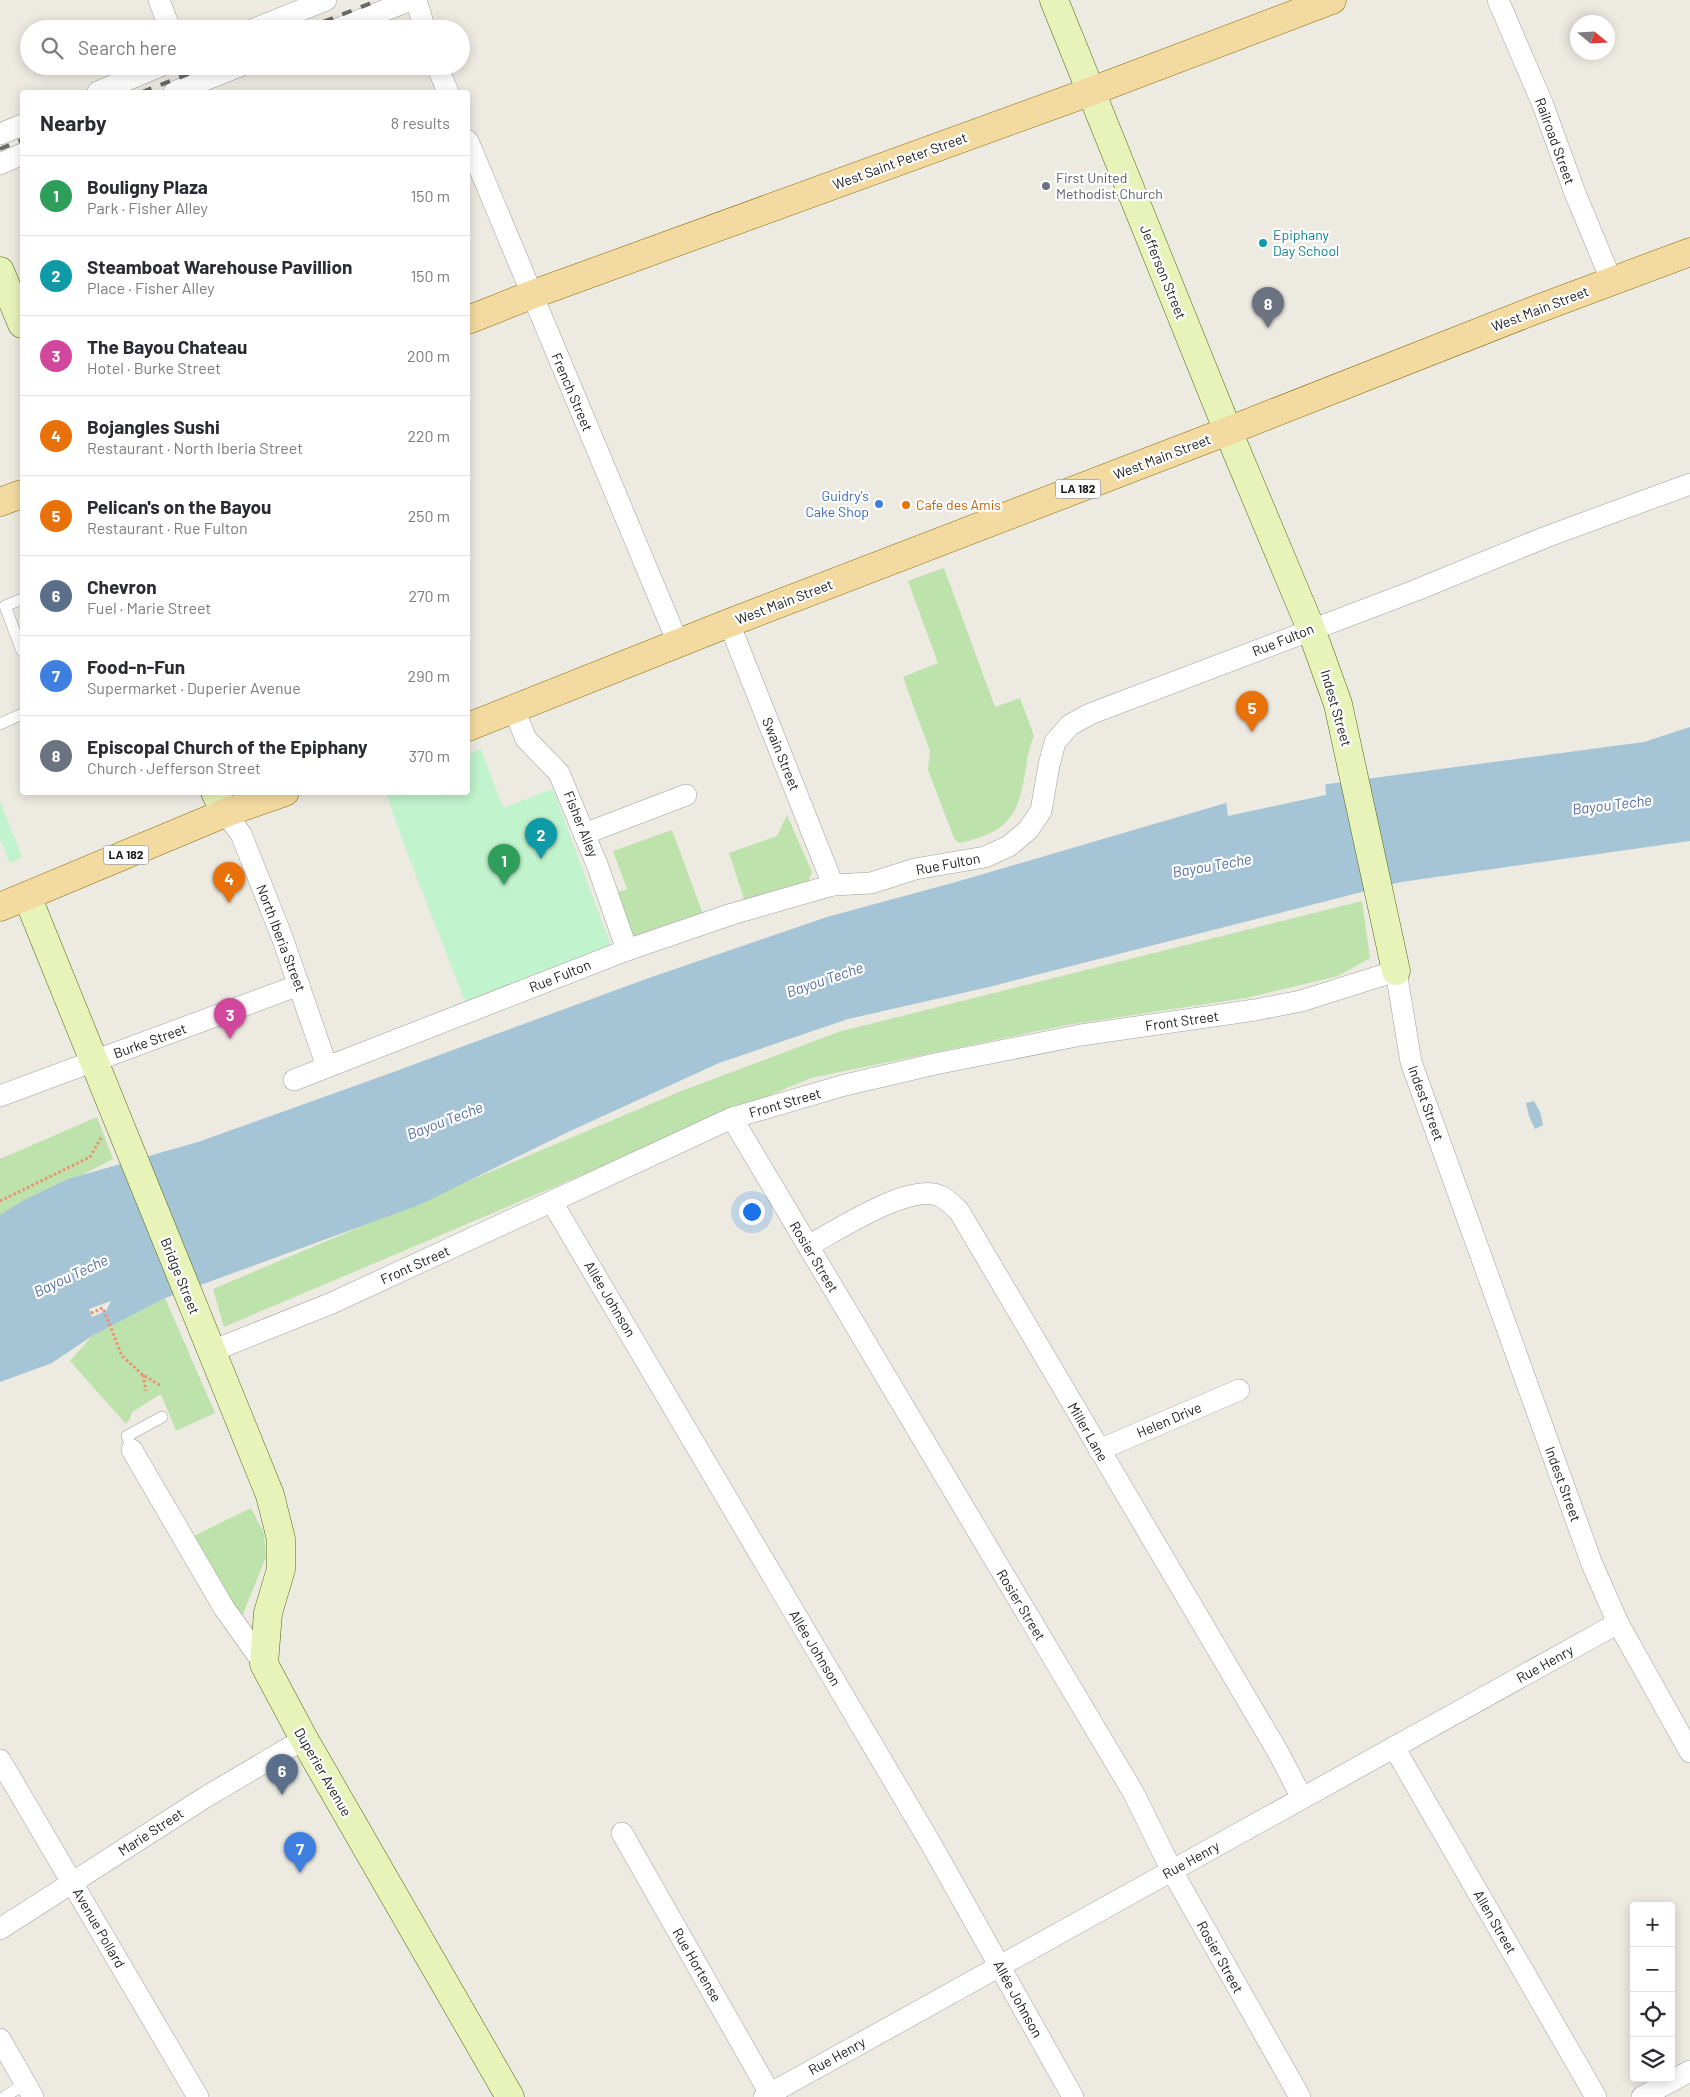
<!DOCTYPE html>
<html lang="en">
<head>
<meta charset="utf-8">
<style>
  :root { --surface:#fff; --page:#f7f7f7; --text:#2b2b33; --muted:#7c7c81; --line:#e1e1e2; --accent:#b42912 }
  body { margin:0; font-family:Barlow,sans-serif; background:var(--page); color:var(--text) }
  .controls { position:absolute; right:15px; bottom:15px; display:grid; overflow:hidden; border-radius:5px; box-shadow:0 2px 12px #0003 }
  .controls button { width:45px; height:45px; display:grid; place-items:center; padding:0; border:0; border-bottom:1px solid var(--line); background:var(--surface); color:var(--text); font:25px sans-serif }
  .compass { position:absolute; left:1570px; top:15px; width:45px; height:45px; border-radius:50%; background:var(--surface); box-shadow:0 2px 12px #0003; rotate:108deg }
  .you { position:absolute; left:751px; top:1211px; width:18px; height:18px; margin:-12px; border:4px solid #fff; border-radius:50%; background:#1a73e8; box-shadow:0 0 0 8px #1a73e833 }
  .badge { display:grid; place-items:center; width:32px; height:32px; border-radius:50%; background:var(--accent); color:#fff; font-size:16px; font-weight:700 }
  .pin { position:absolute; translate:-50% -41px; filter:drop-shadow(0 1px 2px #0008) }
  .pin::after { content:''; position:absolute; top:26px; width:18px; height:15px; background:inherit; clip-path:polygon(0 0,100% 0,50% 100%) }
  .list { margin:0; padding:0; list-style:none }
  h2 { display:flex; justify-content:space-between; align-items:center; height:65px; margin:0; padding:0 20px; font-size:21px }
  h2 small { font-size:16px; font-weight:400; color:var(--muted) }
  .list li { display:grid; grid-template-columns:32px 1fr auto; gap:15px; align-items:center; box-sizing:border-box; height:80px; padding:0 20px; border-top:1px solid var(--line) }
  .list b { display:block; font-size:19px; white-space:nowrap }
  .list p { margin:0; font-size:16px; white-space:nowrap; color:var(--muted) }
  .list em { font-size:16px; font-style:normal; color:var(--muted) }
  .icon { flex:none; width:28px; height:28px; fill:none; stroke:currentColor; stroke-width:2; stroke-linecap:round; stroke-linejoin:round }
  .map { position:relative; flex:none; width:1690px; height:2097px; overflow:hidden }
  .search { position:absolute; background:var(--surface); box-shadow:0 2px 12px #0003; left:20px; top:20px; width:450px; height:55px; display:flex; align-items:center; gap:12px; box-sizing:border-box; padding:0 18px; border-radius:28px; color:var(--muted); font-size:19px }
  .panel { position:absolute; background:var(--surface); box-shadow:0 2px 12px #0003; left:20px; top:90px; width:450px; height:705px; border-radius:5px }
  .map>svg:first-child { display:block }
  .grass { fill:#bee2ab }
  .park { fill:#c1f3cc }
  .water { fill:#a5c4d6 }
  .pier { fill:#eceae1 }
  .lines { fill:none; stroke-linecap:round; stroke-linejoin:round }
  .lane-casing { stroke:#9f9f9f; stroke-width:12 }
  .street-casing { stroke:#9f9f9f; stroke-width:22 }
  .secondary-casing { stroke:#50660e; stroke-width:29 }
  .primary-casing { stroke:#856e0d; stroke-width:29 }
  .path { stroke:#ec9072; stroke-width:3; stroke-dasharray:2.5 2.5; stroke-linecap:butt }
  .lane { stroke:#fff; stroke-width:11 }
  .street { stroke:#fff; stroke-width:21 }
  .secondary { stroke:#e7f3b8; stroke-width:28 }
  .primary { stroke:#f3daa0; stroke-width:28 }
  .rail { stroke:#696969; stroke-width:4; stroke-dasharray:10 10; stroke-linecap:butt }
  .worship-dot { fill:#6b7280; stroke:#fff; stroke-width:2 }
  .culture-dot { fill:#0f9aa8; stroke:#fff; stroke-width:2 }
  .shop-dot { fill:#3f7fe0; stroke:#fff; stroke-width:2 }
  .food-dot { fill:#e8710a; stroke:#fff; stroke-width:2 }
  .labels { text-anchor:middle; stroke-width:4.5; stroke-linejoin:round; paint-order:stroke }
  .shield { fill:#fff; stroke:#5f5f5f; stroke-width:1 }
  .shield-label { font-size:12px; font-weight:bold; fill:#1b1b1b }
  .street-label { font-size:14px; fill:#1b1b1b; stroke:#fff }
  .worship-label { font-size:14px; fill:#5b616d; stroke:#fff; text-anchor:start }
  .culture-label { font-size:14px; fill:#0d838f; stroke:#fff; text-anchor:start }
  .shop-label { font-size:14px; fill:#366cbe; stroke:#fff; text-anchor:end }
  .food-label { font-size:14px; fill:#c56008; stroke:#fff; text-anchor:start }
  .water-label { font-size:15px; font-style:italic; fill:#516ea1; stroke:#fff }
</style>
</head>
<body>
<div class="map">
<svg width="1690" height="2097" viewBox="0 0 1690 2097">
  <rect width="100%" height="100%" fill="#eceae1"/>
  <g class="grass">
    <path d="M944,568L995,707L1020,698L1034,736C1025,757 1027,772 1021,793C1013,827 990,836 959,843L954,838L928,770L930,751L903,677L938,663L908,581Z"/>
    <path d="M787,815L812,872L808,883L746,905L729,853L777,836Z"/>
    <path d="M672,830L704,917L634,943L616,893L627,889L613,851Z"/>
    <path d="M1362,901L1370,958L1338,976L1246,998L1067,1025L811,1078L224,1327L213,1289L679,1092L838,1032Z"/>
    <path d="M97,1117L113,1159L0,1217V1159Z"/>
    <path d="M165,1298L215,1413L176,1431L161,1394L132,1412L130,1419L126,1424L70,1361L92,1336Z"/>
    <path d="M251,1508L264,1533L266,1557L241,1619L190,1538Z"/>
  </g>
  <g class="park">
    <path d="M481,749L503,808L553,789L612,949L466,1004C439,933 410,864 386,793L468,792V754Z"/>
    <path d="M0,801L22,857L10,863L0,839Z"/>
  </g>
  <g class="water">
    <path d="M1690,727V841L1401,882L989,987L848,1019L719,1063L568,1132L419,1205L165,1298L92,1336L52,1363L0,1382V1215L26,1199L68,1179L198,1142L388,1074L646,979L827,917L956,882L1260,793L1644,742Z"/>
    <path d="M1534,1101L1540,1112L1543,1125L1535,1129L1529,1116L1526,1103Z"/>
  </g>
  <g class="pier">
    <path d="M1325,782L1326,795L1228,816L1226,800L1278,788Z"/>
    <path d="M111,1301L106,1311L92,1317L89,1309Z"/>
  </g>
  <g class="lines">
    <defs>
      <g id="lane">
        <path d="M22,599L5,606L22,651"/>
        <path d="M0,724L22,714"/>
        <path d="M132,1450L127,1436L162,1417"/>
        <path d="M4,2097L25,2084"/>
      </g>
      <g id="street">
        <path d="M159,0L170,29"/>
        <path d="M416,0L425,29"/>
        <path d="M1498,0L1543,105L1575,193L1612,282"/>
        <path d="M254,29L326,0"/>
        <path d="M337,29L411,0"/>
        <path d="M186,66L195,84"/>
        <path d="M437,66L448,92"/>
        <path d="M98,92L160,66"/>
        <path d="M174,92L240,66"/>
        <path d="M0,134L22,125"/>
        <path d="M468,141L678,643"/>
        <path d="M0,164L22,154"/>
        <path d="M729,623L833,885"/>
        <path d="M514,710L526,739L559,773L598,867L627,950"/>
        <path d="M225,813L241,834L282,937L327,1067"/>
        <path d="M584,834L686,795"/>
        <path d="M294,1080L627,950L732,914L833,885L871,883L915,869L985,857L1009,846L1028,830L1041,811L1049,765L1055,742L1070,725L1090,714L1414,591L1546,537L1690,484"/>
        <path d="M0,1096L299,985"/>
        <path d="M732,1118L1133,1792L1172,1871L1300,2097"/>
        <path d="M552,1202L931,1844L1073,2097"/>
        <path d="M808,1246C836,1231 910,1182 940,1196C947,1199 953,1206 959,1211L1278,1752L1302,1798"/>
        <path d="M212,1351L332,1303L732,1118L845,1085L935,1064L1081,1035L1255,1010L1301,1001L1396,971L1411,1062L1592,1564L1618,1623L1690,1752"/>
        <path d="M132,1450L224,1608L264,1664"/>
        <path d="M1099,1450L1239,1390"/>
        <path d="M1394,1747L1596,2097"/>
        <path d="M0,1760L198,2097"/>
        <path d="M622,1833L772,2097"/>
        <path d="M0,1929L204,1798L304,1739"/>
        <path d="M0,2039L33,2097"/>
        <path d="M764,2097L1618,1623"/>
        <path d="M1642,2097L1690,2071"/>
      </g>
      <g id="secondary">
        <path d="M1054,0L1228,431L1311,629L1338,704L1396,971"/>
        <path d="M0,271L22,324"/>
        <path d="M215,792L225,813"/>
        <path d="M27,896L270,1495L281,1539V1569L268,1613L264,1664L304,1739L510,2097"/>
      </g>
      <g id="primary">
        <path d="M468,320L531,295L1092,91L1332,0"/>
        <path d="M0,502L22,494"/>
        <path d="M468,727L729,623L1228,431L1535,310L1690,252"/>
        <path d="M0,907L225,813L285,792"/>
      </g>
    </defs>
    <use href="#lane" class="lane-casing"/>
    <use href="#street" class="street-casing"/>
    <use href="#secondary" class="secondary-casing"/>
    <use href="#primary" class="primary-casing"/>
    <g class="path">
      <path d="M0,1201L90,1157L101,1138"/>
      <path d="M91,1313L103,1308L122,1356L143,1375L161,1386"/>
      <path d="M143,1375L146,1391"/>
    </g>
    <use href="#lane" class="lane"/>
    <use href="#street" class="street"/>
    <use href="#secondary" class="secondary"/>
    <use href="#primary" class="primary"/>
    <g class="rail">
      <path d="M305,29L379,0"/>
      <path d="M142,92L209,66"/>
      <path d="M0,149L22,140"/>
    </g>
  </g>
  <circle class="worship-dot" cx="1046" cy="186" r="5"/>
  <circle class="culture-dot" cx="1263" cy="243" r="5"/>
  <circle class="shop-dot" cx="879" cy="504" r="5"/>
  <circle class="food-dot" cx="906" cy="505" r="5"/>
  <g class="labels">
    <g class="shield">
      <rect x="1055.5" y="479.5" width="45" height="19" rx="4"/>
      <rect x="103.5" y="845.5" width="45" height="19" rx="4"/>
    </g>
    <g class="shield-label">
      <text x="1078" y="493">LA 182</text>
      <text x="126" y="859">LA 182</text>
    </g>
    <g class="street-label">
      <text transform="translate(1555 141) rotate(70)" y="5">Railroad Street</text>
      <text transform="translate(900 161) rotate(-20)" y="5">West Saint Peter Street</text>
      <text transform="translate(1163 272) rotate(68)" y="5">Jefferson Street</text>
      <text transform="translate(1540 309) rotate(-21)" y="5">West Main Street</text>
      <text transform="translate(572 392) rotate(67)" y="5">French Street</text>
      <text transform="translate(1162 457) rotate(-21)" y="5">West Main Street</text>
      <text transform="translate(784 602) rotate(-21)" y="5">West Main Street</text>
      <text transform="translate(1283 640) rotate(-22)" y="5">Rue Fulton</text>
      <text transform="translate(1336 708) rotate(74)" y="5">Indest Street</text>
      <text transform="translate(781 754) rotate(68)" y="5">Swain Street</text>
      <text transform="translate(581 824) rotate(68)" y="5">Fisher Alley</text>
      <text transform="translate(948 864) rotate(-11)" y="5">Rue Fulton</text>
      <text transform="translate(281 938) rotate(69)" y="5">North Iberia Street</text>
      <text transform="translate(560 976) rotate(-22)" y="5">Rue Fulton</text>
      <text transform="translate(1182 1021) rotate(-8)" y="5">Front Street</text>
      <text transform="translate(150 1041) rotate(-20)" y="5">Burke Street</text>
      <text transform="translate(785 1103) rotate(-16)" y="5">Front Street</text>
      <text transform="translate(1426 1103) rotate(70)" y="5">Indest Street</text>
      <text transform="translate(814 1257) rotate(59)" y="5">Rosier Street</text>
      <text transform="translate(415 1265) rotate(-24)" y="5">Front Street</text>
      <text transform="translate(180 1276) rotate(68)" y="5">Bridge Street</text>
      <text transform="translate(610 1299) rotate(59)" y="5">Allée Johnson</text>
      <text transform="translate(1169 1420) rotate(-23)" y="5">Helen Drive</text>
      <text transform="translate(1088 1432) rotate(60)" y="5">Miller Lane</text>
      <text transform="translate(1563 1484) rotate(70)" y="5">Indest Street</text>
      <text transform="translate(1021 1605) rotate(59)" y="5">Rosier Street</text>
      <text transform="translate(815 1648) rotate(59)" y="5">Allée Johnson</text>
      <text transform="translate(1545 1664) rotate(-29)" y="5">Rue Henry</text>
      <text transform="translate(323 1772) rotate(60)" y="5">Duperier Avenue</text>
      <text transform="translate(151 1832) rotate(-33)" y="5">Marie Street</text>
      <text transform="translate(1191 1860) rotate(-29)" y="5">Rue Henry</text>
      <text transform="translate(1495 1922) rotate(60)" y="5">Allen Street</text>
      <text transform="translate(99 1928) rotate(60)" y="5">Avenue Pollard</text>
      <text transform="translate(1220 1957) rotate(61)" y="5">Rosier Street</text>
      <text transform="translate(697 1965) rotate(60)" y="5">Rue Hortense</text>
      <text transform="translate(1018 1999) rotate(61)" y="5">Allée Johnson</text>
      <text transform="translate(837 2056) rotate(-29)" y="5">Rue Henry</text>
    </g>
    <g class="worship-label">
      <text x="1056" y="183">First United<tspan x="1056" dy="16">Methodist Church</tspan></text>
    </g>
    <g class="culture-label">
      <text x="1273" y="240">Epiphany<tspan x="1273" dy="16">Day School</tspan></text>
    </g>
    <g class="shop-label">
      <text x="869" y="501">Guidry's<tspan x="869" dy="16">Cake Shop</tspan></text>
    </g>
    <g class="food-label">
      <text x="916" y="510">Cafe des Amis</text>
    </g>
    <g class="water-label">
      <text transform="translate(1612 805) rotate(-7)" y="5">Bayou Teche</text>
      <text transform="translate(1212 866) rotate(-10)" y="5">Bayou Teche</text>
      <text transform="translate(825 980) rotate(-19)" y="5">Bayou Teche</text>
      <text transform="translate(445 1121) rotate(-21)" y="5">Bayou Teche</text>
      <text transform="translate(71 1276) rotate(-25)" y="5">Bayou Teche</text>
    </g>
  </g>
</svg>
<div class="controls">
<button>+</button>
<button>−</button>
<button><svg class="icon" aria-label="locate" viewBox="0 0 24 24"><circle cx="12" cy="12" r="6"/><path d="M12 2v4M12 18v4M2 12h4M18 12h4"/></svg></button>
<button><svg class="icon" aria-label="layers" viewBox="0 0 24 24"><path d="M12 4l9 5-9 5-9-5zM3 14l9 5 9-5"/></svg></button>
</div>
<svg class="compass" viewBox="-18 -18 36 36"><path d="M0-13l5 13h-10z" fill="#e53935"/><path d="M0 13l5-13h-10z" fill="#7c7c81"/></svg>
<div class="you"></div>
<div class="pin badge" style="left:504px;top:885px;background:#2e9e5b">1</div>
<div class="pin badge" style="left:541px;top:859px;background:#0f9aa8">2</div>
<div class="pin badge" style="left:230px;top:1039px;background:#d1479c">3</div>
<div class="pin badge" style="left:229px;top:903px;background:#e8710a">4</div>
<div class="pin badge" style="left:1252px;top:732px;background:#e8710a">5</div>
<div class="pin badge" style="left:282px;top:1795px;background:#5c6f8a">6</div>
<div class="pin badge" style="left:300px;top:1873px;background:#3f7fe0">7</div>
<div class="pin badge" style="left:1268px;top:328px;background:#6b7280">8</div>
<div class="search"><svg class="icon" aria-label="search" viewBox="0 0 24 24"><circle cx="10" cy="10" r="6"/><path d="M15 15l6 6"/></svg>Search here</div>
<section class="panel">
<h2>Nearby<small>8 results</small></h2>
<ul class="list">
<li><span class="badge" style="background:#2e9e5b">1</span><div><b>Bouligny Plaza</b><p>Park · Fisher Alley</p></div><em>150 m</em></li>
<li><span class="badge" style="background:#0f9aa8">2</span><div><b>Steamboat Warehouse Pavillion</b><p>Place · Fisher Alley</p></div><em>150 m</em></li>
<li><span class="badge" style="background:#d1479c">3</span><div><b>The Bayou Chateau</b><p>Hotel · Burke Street</p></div><em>200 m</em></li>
<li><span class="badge" style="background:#e8710a">4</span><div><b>Bojangles Sushi</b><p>Restaurant · North Iberia Street</p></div><em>220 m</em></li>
<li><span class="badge" style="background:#e8710a">5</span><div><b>Pelican's on the Bayou</b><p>Restaurant · Rue Fulton</p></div><em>250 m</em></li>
<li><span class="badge" style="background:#5c6f8a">6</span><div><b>Chevron</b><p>Fuel · Marie Street</p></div><em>270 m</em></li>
<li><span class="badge" style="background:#3f7fe0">7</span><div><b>Food-n-Fun</b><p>Supermarket · Duperier Avenue</p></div><em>290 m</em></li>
<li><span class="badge" style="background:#6b7280">8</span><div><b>Episcopal Church of the Epiphany</b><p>Church · Jefferson Street</p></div><em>370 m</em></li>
</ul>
</section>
</div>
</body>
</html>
